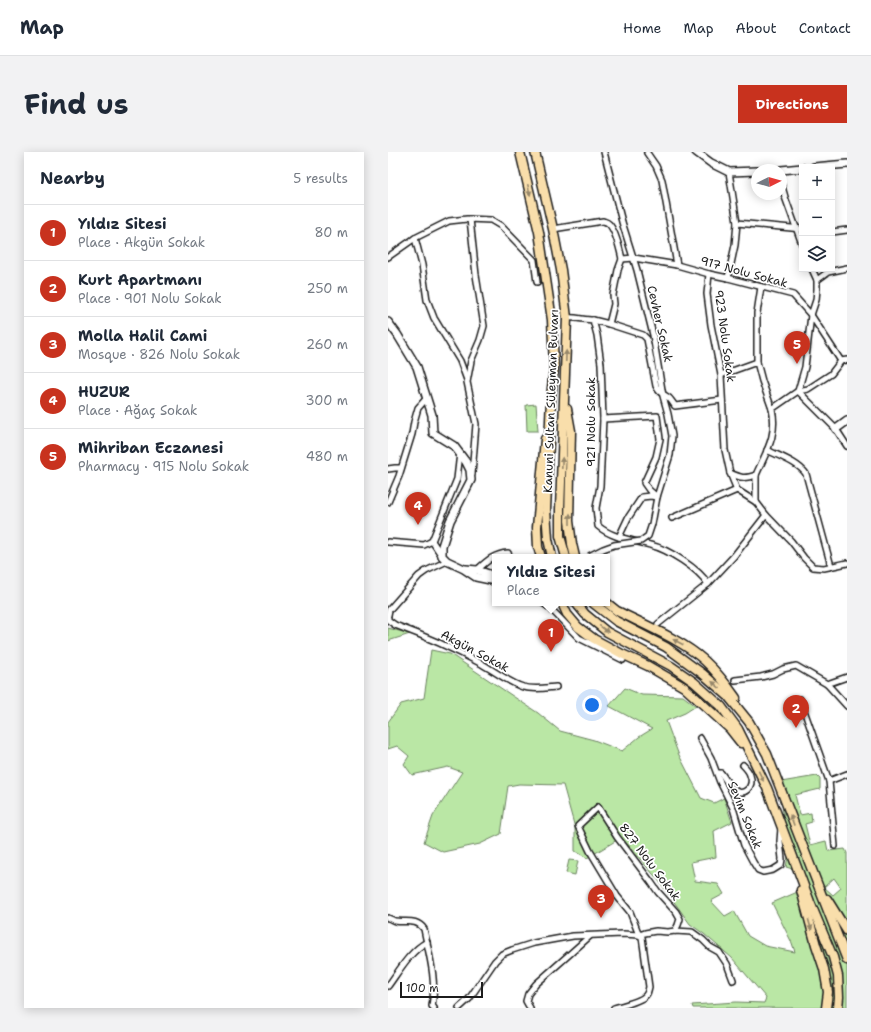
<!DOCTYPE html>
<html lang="en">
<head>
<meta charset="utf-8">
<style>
  :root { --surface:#fff; --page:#f2f2f3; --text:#1f2937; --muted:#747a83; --line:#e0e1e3; --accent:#c8321e }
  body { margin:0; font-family:"Shantell Sans",sans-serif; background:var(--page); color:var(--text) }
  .controls { position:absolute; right:12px; top:12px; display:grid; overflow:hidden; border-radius:0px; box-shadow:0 2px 10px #0003 }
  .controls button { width:36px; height:36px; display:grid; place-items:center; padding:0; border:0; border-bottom:1px solid var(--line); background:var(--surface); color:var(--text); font:20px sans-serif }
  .compass { position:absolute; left:363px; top:12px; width:36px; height:36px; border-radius:50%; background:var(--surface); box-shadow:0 2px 10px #0003; rotate:85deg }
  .scale { position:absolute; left:12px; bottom:10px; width:83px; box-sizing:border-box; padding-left:4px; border:2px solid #1c1c1c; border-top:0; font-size:11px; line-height:14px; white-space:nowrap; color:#1c1c1c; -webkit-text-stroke:3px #fff; paint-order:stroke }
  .you { position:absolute; left:204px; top:553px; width:14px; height:14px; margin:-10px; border:3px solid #fff; border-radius:50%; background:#1a73e8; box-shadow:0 0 0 6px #1a73e833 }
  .badge { display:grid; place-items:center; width:26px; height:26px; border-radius:50%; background:var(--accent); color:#fff; font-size:13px; font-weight:700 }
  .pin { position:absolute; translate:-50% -33px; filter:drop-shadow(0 1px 2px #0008) }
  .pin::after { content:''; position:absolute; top:21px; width:14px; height:12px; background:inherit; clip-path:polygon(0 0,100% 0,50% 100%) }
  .popup { position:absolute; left:104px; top:402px; width:118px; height:52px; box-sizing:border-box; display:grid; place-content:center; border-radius:0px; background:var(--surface); filter:drop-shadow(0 1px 3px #0005); font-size:13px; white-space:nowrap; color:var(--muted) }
  .popup b { font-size:15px; color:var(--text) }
  .popup::after { content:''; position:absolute; left:50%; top:100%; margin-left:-8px; border:8px solid transparent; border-top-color:var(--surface) }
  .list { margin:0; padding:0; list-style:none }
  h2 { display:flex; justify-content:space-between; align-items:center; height:52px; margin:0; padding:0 16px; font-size:17px }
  h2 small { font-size:13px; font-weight:400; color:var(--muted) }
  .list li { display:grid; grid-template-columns:26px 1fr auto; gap:12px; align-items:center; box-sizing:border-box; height:56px; padding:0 16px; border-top:1px solid var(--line) }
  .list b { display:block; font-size:15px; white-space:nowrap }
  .list p { margin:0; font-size:13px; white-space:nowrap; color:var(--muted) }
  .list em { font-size:13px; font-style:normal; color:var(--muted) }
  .icon { flex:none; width:22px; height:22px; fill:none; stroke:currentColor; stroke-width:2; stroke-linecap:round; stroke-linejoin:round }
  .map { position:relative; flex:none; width:459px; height:856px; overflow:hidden; border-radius:0px }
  header { display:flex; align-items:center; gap:24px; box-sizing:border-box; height:56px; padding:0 20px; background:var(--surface); border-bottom:1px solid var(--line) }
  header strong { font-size:19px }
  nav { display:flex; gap:22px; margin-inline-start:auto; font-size:14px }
  .intro { display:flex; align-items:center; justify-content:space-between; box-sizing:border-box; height:96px; padding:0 24px }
  h1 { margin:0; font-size:28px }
  .button { padding:10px 18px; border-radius:0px; background:var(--accent); color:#fff; font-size:14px; font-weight:700 }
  main { display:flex; gap:24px; padding:0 24px }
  aside { flex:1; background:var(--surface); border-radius:0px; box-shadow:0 2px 10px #0003 }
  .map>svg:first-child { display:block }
  .green { fill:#bae7a5; stroke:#6b8260; fill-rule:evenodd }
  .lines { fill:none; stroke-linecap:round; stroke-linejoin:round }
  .street-casing { stroke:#1c1c1c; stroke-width:8 }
  .secondary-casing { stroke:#1c1c1c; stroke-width:10 }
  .primary-casing { stroke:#1c1c1c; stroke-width:11 }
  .street { stroke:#fff; stroke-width:5 }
  .secondary { stroke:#fff; stroke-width:7 }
  .primary { stroke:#f9deab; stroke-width:8 }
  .street-bridge-casing { stroke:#1c1c1c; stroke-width:8; stroke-linecap:butt }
  .street-bridge { stroke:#fff; stroke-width:5 }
  .oneway { fill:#96876b }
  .labels { text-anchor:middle; stroke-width:3.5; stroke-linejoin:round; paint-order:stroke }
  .street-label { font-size:12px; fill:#1c1c1c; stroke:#fff }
</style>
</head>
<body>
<header>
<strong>Map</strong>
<nav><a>Home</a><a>Map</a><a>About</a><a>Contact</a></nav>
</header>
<div class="intro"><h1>Find us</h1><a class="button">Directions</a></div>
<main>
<aside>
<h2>Nearby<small>5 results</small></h2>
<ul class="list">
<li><span class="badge">1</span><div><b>Yıldız Sitesi</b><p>Place · Akgün Sokak</p></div><em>80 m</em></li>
<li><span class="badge">2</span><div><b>Kurt Apartmanı</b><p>Place · 901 Nolu Sokak</p></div><em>250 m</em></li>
<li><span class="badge">3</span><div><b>Molla Halil Cami</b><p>Mosque · 826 Nolu Sokak</p></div><em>260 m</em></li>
<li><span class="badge">4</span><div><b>HUZUR</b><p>Place · Ağaç Sokak</p></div><em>300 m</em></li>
<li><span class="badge">5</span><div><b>Mihriban Eczanesi</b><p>Pharmacy · 915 Nolu Sokak</p></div><em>480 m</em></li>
</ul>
</aside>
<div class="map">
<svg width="459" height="856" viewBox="0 0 459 856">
  <rect width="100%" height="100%" fill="#fff"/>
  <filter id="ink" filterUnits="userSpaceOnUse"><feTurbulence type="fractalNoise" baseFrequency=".025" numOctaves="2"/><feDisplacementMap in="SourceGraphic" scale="8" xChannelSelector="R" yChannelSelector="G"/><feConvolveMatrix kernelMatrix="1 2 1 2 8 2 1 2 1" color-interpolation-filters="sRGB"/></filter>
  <g filter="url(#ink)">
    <g class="green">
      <path d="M148,252L150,279H139L138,253Z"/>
      <path d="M0,476L22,482L0,489Z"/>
      <path d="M43,498L62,502L150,561L172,579L206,588L234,599L251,585L264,577L221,554L237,536L254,543L295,544L308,554L297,561L278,569L290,601L313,646L326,651L336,646L344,670L326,679L328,705L303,710L307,729L330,732L336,742L323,749L337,764L346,759L360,784L377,794L407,800L404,791L384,751L414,738L408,718L398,715L401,700L395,662L393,630L429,624L432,627V637L407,643L412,663L423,661L424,670L417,672L422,693L438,689L440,699L457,697L459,701V856H305L304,853L348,850L376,851L378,846L344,806L316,782L302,772L271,729L235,687L229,688L199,706L187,699V676L175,633L131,632L120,634L113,682L92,692L55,700L36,690L45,664L74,620L60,615L24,623L16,612L21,604L9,594L0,597V570L13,552L36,546ZM446,726L453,736L445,743L436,735Z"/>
      <path d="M181,708L190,709L187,723L178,721Z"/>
    </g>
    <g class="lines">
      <defs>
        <g id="street">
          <path d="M216,0L234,70L249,118L265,183L275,244L280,262L284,284L282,303L269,345L264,372"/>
          <path d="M259,1L268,14L274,28L289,113"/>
          <path d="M393,31L397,45L414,92"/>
          <path d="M82,67L88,123L96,174L92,188L83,209L79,230L88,272L84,322"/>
          <path d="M349,71L414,77"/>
          <path d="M165,77L215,69C218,70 219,70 221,72C227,78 232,98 234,107L246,106L289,113L321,122L340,126L405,143L423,163L453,209"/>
          <path d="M444,80L459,78"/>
          <path d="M27,86L34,113L39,148L46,166L72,209L79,228"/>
          <path d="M0,105L27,86L61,69L79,67L103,68L113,74L146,108L149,130"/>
          <path d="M459,116L440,120L429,128V137L428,148L423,163L417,215L410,239L448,277L459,294"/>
          <path d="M424,117L429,128"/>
          <path d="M321,122L319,142L323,173L333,223L337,298L342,321L349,338L368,350"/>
          <path d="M340,126L347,93L349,71L341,20"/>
          <path d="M373,135L369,161V210L374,229L384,257"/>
          <path d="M179,166C188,165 196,168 205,168L209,183L213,212L215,267L212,334L208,356L210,374C224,386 244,388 262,393C280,397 311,417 320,432"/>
          <path d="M205,168L221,172L255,183L259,187L268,234C272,242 274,241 281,246C283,248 285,251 287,254L334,248"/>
          <path d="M221,172L226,152L225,143L230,118L234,107"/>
          <path d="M333,223L369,210"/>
          <path d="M215,267L269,264L272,287L268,305L256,331L261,338L269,345"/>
          <path d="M379,298C391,304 411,311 418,322L443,414"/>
          <path d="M0,317L7,316H13"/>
          <path d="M342,321C353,326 356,327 368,323"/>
          <path d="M0,350L11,324L24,282L26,270L30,256L38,247"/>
          <path d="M378,363L403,389L416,406L425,415L436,416L459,411"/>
          <path d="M284,366L349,338"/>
          <path d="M231,385L240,366L254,345L263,344L268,345"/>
          <path d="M44,389L69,327L72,301"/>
          <path d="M0,390L36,393L44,389L54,404"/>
          <path d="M89,418C99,409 106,402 120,401L122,405"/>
          <path d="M155,451L162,456L191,486L235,508"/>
          <path d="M0,463L1,458L31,424L38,419L59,409"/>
          <path d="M0,466V468L7,473C37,484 66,497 94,512C106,519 122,531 135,535C146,538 157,536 168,535"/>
          <path d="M270,472L320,432L346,404L378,363L368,350V323C378,300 390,283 384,257L410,239L420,237L443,222L453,209L459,208"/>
          <path d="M347,528L373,525L385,522L395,517L408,514L439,532L459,525"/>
          <path d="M439,532L459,554"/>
          <path d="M412,547L441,629L447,694"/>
          <path d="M312,586L323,606L332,630L345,656L356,693L365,710L370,718L375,720L385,718L393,713L394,707L392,689L393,676"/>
          <path d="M329,621H333C337,626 340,633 345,637C355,646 367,635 362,623C361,619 358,616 355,613"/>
          <path d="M441,629L459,622"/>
          <path d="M0,766C1,766 6,769 7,769C18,771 28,766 36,777C41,802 49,828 44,854L46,856"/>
          <path d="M0,834C11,819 22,799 39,790"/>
          <path d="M71,856L81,847L107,809L114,802L124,798L146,791L185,784L235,782L251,783L257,781L268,779L280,780L287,779L304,780L315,788L322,795L331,800L339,812L345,828"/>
          <path d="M142,856L138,849L140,842L148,832L202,784"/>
          <path d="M226,856C233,854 253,849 257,844C260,842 260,838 261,835L254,785L251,783L242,760L229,744L202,699L190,674L210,655L229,685L263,730L270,740L288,760L292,767L290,773L287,779"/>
        </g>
        <g id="secondary">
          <path d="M308,0L323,11L341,20L369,19"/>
          <path d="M426,15L459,12"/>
          <path d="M393,18L414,16"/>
          <path d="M0,170L9,182L29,215L44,263L45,281L66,294L78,310L82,318L83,328L62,369L54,394V404L59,409L76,417L88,425L107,429"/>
          <path d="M448,277L459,269"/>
          <path d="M78,417L89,418L107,424"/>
        </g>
        <g id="primary">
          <path d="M132,0L151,80L164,168L166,215L163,246L158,358L160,387L164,405"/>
          <path d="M147,0L165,77L173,118L179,166L172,357V384L178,405"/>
          <path d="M179,257L183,279L181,369L184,392L187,405"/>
          <path d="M153,405L150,395L149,375L157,287"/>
          <path d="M174,451L179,462L190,475L206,487L234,502L260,514L296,535L342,577L353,591"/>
          <path d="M188,451L197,462L219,480L283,514L306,530L333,554L350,577L365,607L379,636L422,750L445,805L450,824L451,845L450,856"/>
          <path d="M205,451L228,469L278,495L315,522L340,544L361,570L379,602L459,808"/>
          <path d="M219,451L229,459C257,473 294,488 317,509C329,520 339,533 348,546"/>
          <path d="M413,738L428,793L436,817L440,840L438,856"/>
          <path d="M439,747L459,779"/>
        </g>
      </defs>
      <use href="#street" class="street-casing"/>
      <use href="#secondary" class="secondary-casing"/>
      <use href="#primary" class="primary-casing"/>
      <use href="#street" class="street"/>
      <use href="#secondary" class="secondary"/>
      <use href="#primary" class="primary"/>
      <defs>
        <path id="street-bridge" d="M201,404L215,397L226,393L253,389L260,384L264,372"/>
      </defs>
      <use href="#street-bridge" class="street-bridge-casing"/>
      <use href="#street-bridge" class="street-bridge"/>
    </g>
    <defs><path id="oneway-solid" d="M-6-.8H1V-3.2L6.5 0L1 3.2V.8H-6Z"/></defs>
    <g class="oneway">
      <use href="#oneway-solid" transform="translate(141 38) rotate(77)"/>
      <use href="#oneway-solid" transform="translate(178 204) rotate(-88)"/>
      <use href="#oneway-solid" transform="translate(174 311) rotate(-88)"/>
      <use href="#oneway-solid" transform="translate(182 367) rotate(-90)"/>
      <use href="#oneway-solid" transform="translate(216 477) rotate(37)"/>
      <use href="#oneway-solid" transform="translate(290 490) rotate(-152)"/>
      <use href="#oneway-solid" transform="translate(328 533) rotate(-139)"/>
      <use href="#oneway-solid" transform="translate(373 624) rotate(65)"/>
      <use href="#oneway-solid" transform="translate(404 668) rotate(-111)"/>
      <use href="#oneway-solid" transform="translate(422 773) rotate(74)"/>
    </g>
  </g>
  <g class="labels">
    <g class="street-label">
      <text transform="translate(356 120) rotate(15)" y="4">917 Nolu Sokak</text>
      <text transform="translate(272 172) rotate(77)" y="4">Cevher Sokak</text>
      <text transform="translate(337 184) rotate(82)" y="4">923 Nolu Sokak</text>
      <text transform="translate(163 249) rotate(-88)" y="4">Kanuni Sultan Süleyman Bulvarı</text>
      <text transform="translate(203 270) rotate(-90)" y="4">921 Nolu Sokak</text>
      <text transform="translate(87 499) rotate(28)" y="4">Akgün Sokak</text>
      <text transform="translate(357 663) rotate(68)" y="4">Sevim Sokak</text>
      <text transform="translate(262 710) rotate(53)" y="4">827 Nolu Sokak</text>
    </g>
  </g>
</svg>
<div class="controls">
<button>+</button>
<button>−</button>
<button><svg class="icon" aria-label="layers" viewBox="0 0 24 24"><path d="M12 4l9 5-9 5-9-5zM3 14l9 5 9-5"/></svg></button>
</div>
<svg class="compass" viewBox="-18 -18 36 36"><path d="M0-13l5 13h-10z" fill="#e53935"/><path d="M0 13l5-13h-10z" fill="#747a83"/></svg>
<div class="scale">100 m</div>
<div class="you"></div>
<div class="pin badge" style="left:163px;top:500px">1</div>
<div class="popup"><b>Yıldız Sitesi</b>Place</div>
<div class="pin badge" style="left:408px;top:576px">2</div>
<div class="pin badge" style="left:213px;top:766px">3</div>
<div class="pin badge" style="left:30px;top:373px">4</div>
<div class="pin badge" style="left:409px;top:212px">5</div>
</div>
</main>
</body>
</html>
